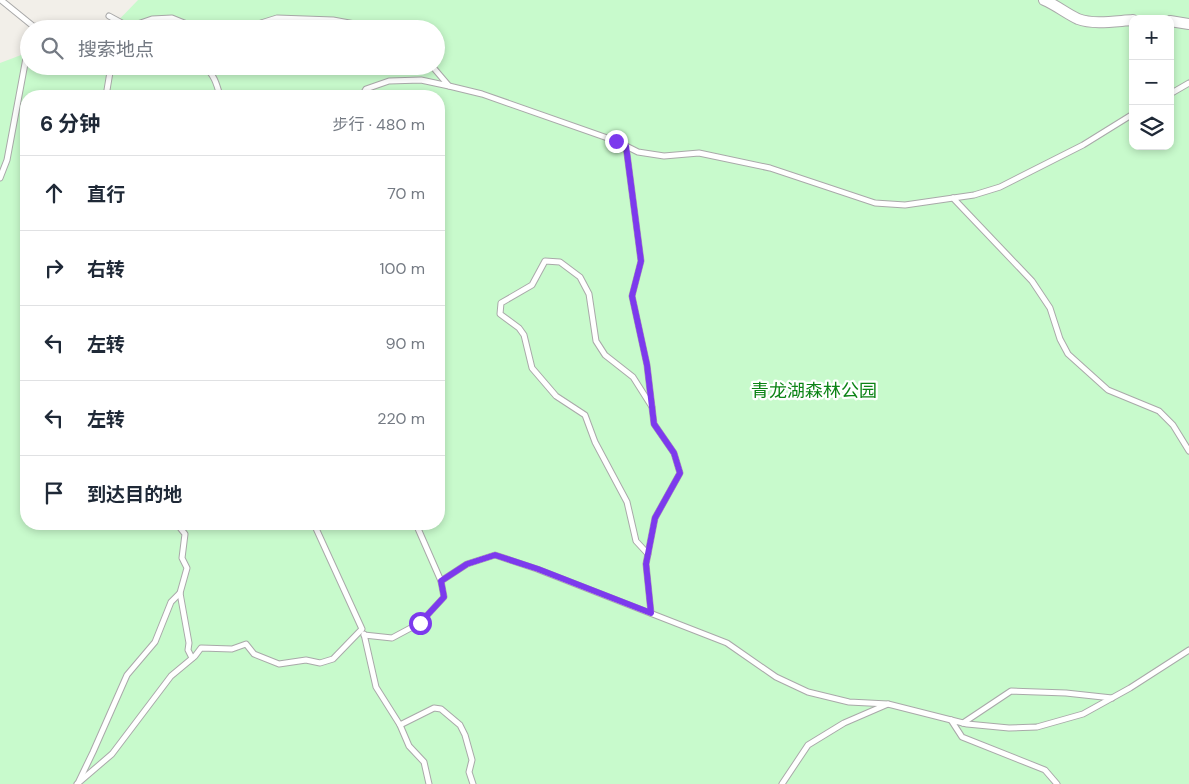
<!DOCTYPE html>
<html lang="zh">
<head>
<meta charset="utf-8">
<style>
  :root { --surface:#fff; --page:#f2f2f3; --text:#1f2937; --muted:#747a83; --line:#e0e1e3 }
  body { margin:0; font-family:"DM Sans","Noto Sans SC",sans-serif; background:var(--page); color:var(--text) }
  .controls { position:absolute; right:15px; top:15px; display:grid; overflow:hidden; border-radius:10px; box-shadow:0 2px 8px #0003 }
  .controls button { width:45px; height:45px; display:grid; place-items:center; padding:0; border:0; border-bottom:1px solid var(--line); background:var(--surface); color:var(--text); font:25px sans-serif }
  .stop { position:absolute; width:15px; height:15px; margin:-11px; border:4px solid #7c3aed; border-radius:50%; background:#fff }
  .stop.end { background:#7c3aed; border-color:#fff; box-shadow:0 1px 5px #0008 }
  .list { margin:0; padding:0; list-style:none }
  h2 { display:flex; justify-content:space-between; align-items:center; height:65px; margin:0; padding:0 20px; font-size:21px }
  h2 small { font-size:16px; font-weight:400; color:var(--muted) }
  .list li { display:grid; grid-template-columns:32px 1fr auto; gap:15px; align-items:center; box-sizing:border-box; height:75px; padding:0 20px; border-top:1px solid var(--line) }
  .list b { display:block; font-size:19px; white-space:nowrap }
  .list em { font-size:16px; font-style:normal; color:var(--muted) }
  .icon { flex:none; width:28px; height:28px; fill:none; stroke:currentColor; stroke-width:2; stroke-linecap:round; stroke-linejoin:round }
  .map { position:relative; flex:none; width:1189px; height:784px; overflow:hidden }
  .search { position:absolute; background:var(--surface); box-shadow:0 2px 8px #0003; left:20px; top:20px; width:425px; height:55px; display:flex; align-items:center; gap:12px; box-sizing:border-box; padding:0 18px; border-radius:28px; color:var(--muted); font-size:19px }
  .panel { position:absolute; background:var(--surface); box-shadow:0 2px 8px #0003; left:20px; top:90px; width:425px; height:440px; border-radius:20px }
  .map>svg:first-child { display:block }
  .park { fill:#c8facc; fill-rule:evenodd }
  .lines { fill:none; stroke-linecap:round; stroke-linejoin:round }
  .service-casing { stroke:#a9a9a9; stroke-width:7 }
  .minor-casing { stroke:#a9a9a9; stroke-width:12 }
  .service { stroke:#fff; stroke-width:5 }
  .minor { stroke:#fff; stroke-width:10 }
  .route { stroke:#7c3aed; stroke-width:6 }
  .labels { text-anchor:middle; stroke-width:4.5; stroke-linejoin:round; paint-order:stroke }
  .park-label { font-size:18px; fill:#0c8416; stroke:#fff }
</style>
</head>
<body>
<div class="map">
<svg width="1189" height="784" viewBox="0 0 1189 784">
  <rect width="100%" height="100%" fill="#f2efe9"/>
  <path class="park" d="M138,0H1189V784H0V63L29,52V66H436V29H110ZM1133,19H1170V146H1133ZM26,96H439V524H26Z"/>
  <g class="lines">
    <defs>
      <g id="service">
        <path d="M1,0L33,26L60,29"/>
        <path d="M109,16L133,29"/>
        <path d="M123,29L152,19L172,18L199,29"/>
        <path d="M254,29L261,23L277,18L333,20L382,29"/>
        <path d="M203,66C214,73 217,85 220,96"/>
        <path d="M432,66L449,86L482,94L616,141L638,152L664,156L699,153L770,168L875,203L905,205L974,195L1000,187L1083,145L1133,114"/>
        <path d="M1170,94L1189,83"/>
        <path d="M106,96L111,66"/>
        <path d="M362,96L366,89L389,81L421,80L449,86"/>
        <path d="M626,146L641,261L632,296L647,365L654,424L674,453L680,473L655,518L646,564L651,613"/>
        <path d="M0,178L7,160L29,42"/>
        <path d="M953,198L1032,281L1050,308L1060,339L1068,354L1108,390L1159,411L1173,425L1189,451"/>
        <path d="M177,524L185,534L182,558L187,568L180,593L189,643L188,650L192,658"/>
        <path d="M648,554L636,541L627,502L595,442L585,415L556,396L532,368L524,335L519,328L500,314L501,303L532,285L545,261L560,262L580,277L589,294L596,341L605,355L633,377L652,407"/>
        <path d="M441,581L467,564L495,555L537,569L727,643L776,677L808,692L849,702L888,704"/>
        <path d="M364,634L376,687L400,725L409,746L424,762L429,784"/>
        <path d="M364,635L392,638L420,623L444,597L441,581L416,524"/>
        <path d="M951,720L962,737L1045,770L1057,784"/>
        <path d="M963,723L1011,691L1066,693L1112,698"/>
        <path d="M400,725L434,708L441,709L460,725L465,735L472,760L469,772L473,784"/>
        <path d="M79,781L93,752L127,675L155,642L171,602L180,593"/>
        <path d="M77,784L112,754L171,676L195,656L201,648L232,649L246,644L254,654L279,664L306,660L320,663L333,659L362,629L314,524"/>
        <path d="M782,784L808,745L844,723L888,704L967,724L1009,728L1037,727L1083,714L1130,688L1189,650"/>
      </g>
      <g id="minor">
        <path d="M1044,0C1056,5 1067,14 1078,19C1094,25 1116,21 1133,20"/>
        <path d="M1170,21L1189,24"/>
      </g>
    </defs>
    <use href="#service" class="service-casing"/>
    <use href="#minor" class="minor-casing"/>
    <use href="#service" class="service"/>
    <use href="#minor" class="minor"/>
  </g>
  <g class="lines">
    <path class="route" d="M420,623L444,597L441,581L467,564L495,555L538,569L651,613L646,564L655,518L680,473L674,453L654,424L647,365L632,296L641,261L626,146L616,141"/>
  </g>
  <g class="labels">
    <g class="park-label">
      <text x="814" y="397">青龙湖森林公园</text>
    </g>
  </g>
</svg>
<div class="controls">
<button>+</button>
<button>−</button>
<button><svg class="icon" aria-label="layers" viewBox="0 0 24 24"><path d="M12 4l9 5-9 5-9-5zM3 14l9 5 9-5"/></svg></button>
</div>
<div class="stop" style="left:420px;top:623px"></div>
<div class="stop end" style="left:616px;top:141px"></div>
<div class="search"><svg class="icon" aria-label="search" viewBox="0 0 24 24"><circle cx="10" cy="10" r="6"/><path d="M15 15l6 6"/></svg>搜索地点</div>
<section class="panel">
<h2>6 分钟<small>步行 · 480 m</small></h2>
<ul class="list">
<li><svg class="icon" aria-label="ahead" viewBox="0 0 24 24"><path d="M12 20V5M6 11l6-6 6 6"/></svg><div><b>直行</b></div><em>70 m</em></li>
<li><svg class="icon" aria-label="right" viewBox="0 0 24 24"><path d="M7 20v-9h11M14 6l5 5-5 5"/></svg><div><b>右转</b></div><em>100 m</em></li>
<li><svg class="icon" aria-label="left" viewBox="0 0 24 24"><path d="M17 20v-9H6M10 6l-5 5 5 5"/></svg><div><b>左转</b></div><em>90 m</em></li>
<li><svg class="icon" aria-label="left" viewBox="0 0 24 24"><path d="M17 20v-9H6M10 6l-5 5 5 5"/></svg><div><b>左转</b></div><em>220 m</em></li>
<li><svg class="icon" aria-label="arrive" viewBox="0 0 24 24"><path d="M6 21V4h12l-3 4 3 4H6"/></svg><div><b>到达目的地</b></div></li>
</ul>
</section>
</div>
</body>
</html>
